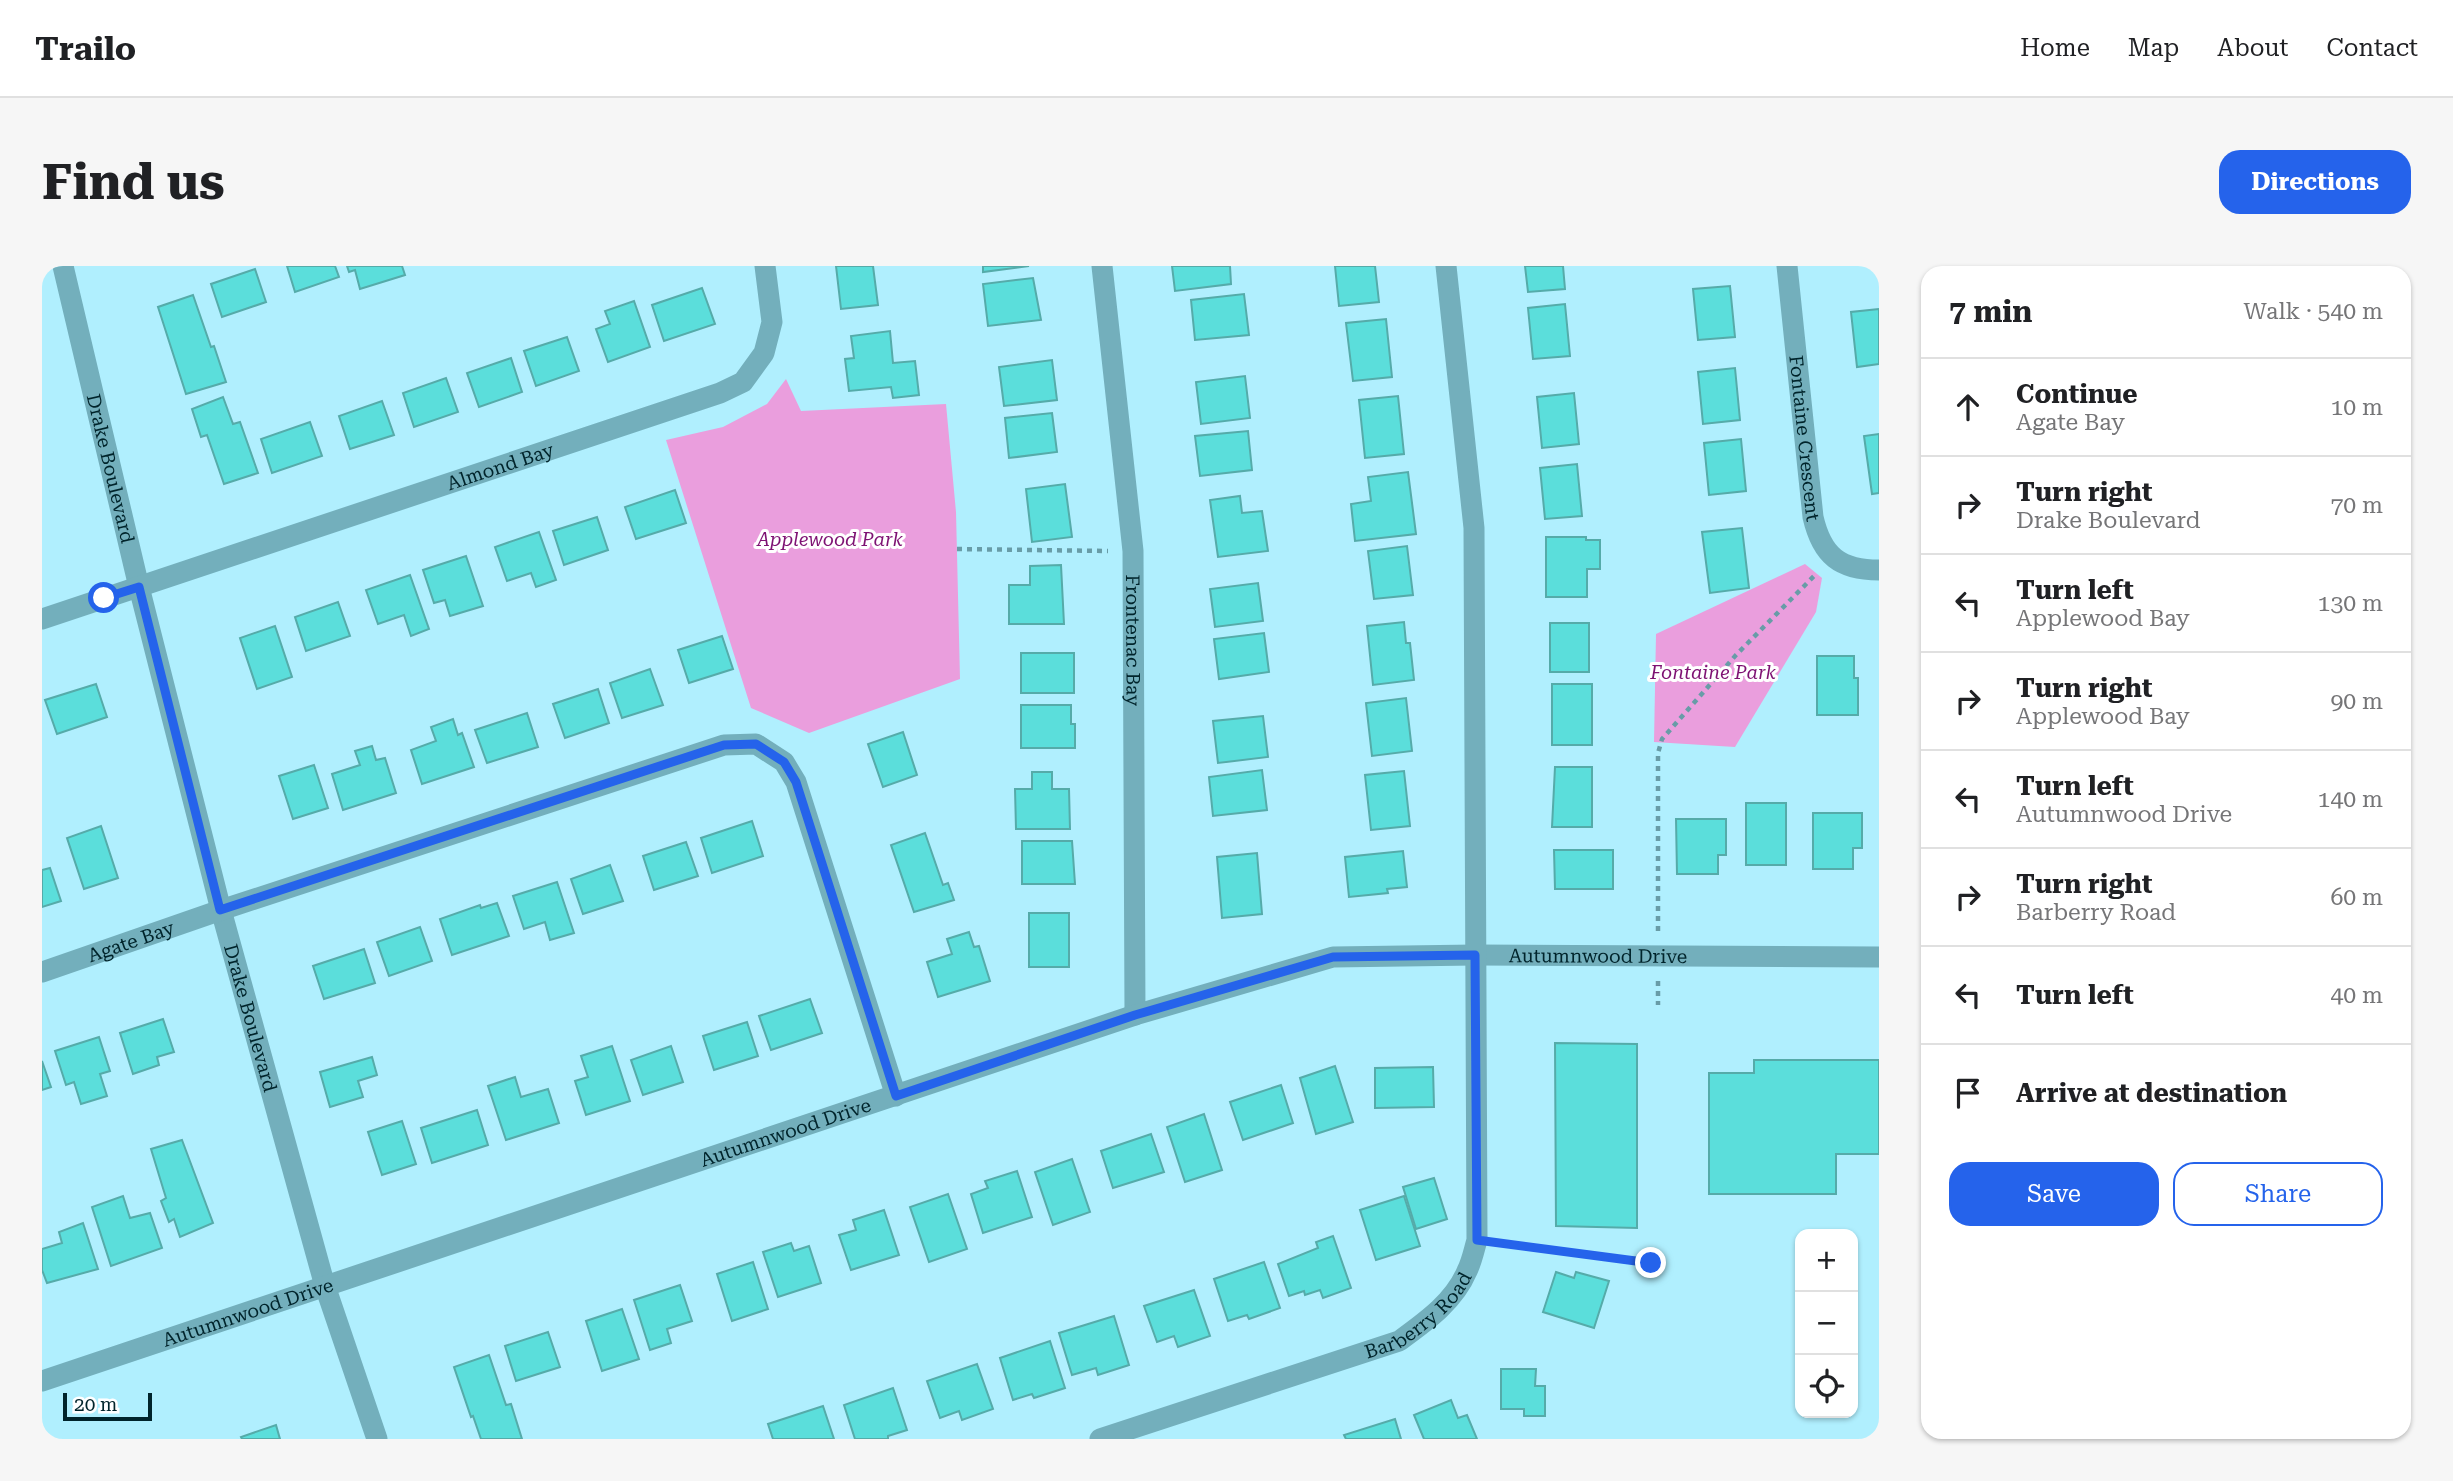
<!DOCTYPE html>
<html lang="en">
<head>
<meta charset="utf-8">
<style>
  :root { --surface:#fff; --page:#f6f6f6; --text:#202124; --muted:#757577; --line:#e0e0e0; --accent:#2563eb }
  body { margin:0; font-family:"Roboto Serif",serif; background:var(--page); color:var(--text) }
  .controls { position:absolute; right:21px; bottom:21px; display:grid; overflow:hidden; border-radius:14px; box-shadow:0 2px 5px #0004 }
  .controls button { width:63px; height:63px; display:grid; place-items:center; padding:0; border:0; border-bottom:2px solid var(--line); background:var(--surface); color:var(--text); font:35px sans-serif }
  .scale { position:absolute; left:21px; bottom:18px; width:89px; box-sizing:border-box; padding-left:7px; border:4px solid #00242b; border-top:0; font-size:19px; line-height:24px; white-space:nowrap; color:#00242b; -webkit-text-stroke:5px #fff; paint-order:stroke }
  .stop { position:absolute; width:21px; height:21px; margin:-16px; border:5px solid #2563eb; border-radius:50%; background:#fff }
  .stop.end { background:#2563eb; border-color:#fff; box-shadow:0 2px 7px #0008 }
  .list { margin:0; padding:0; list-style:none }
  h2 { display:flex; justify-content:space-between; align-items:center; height:91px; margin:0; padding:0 28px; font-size:30px }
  h2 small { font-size:23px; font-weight:400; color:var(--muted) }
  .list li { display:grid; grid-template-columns:46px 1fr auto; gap:21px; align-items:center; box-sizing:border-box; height:98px; padding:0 28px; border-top:2px solid var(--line) }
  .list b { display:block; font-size:26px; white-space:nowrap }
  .list p { margin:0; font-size:23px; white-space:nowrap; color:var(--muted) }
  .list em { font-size:23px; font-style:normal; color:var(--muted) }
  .actions { display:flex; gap:14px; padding:21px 28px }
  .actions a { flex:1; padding:16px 0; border:2px solid var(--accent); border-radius:21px; text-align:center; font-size:24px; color:var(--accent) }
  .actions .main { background:var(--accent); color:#fff }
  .icon { flex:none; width:38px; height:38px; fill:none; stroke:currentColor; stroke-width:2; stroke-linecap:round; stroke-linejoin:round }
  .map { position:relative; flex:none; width:1837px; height:1173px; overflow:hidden; border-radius:21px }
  header { display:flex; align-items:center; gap:42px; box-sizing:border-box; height:98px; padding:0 35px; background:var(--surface); border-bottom:2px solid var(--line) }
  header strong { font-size:33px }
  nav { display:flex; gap:38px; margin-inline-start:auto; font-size:24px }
  .intro { display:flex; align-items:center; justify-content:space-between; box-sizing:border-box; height:168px; padding:0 42px }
  h1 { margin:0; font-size:49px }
  .button { padding:18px 32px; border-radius:21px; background:var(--accent); color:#fff; font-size:24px; font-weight:700 }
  main { display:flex; gap:42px; padding:0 42px }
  aside { flex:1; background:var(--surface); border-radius:21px; box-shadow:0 2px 5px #0004 }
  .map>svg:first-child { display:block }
  .green { fill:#ea9edd }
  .building { fill:#5bdedb; stroke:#55aba9; stroke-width:2 }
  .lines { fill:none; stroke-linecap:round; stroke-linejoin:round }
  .path { stroke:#689ca7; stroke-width:4.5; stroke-dasharray:5 5; stroke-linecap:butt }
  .minor { stroke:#73afbc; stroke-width:21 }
  .route { stroke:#2563eb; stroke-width:9 }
  .labels { text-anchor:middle; stroke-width:6; stroke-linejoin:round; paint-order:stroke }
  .street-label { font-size:19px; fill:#00242b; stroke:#fff }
  .park-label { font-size:19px; font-style:italic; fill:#7e1273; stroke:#fff }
</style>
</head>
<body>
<header>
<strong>Trailo</strong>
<nav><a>Home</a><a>Map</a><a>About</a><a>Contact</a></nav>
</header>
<div class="intro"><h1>Find us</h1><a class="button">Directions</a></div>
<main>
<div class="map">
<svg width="1837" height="1173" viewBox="0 0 1837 1173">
  <rect width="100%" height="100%" fill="#b0effe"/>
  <g class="green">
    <path d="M744,113L759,145L904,138L914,246L918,413L767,467L709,442L624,174L681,161L725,138Z"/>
    <path d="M1763,298L1780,312L1774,346L1693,481L1612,476L1614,368Z"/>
  </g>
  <g class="building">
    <path d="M245,0H293L297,11L253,26Z"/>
    <path d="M305,0H360L363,9L318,23L313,4L307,6Z"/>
    <path d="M794,0H831L836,39L799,43Z"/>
    <path d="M941,0H987L941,6Z"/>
    <path d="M1130,0H1188L1189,18L1133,25Z"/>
    <path d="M1293,0H1333L1337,36L1297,40Z"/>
    <path d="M1483,0H1521L1523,23L1486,26Z"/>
    <path d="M213,3L224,36L180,51L169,18Z"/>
    <path d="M991,12L999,54L946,60L941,18Z"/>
    <path d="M1688,20L1693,71L1656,74L1651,23Z"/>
    <path d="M660,22L673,58L622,75L610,39Z"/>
    <path d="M1202,28L1207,69L1153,74L1149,34Z"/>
    <path d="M151,29L169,81L172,80L184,116L144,128L116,41Z"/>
    <path d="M592,35L608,81L566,96L554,63L568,58L563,45Z"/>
    <path d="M1523,38L1528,90L1491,93L1486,42Z"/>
    <path d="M1837,43V98L1815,101L1809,46Z"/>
    <path d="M1344,53L1350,111L1311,115L1304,57Z"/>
    <path d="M848,65L851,97L873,95L877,129L851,132L849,121L807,125L803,93L812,92L809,70Z"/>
    <path d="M525,71L537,105L494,120L482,85Z"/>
    <path d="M469,92L480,126L437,141L425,107Z"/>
    <path d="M1010,94L1015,134L962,140L957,101Z"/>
    <path d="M1693,102L1698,154L1661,158L1656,106Z"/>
    <path d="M1203,110L1208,152L1159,158L1154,116Z"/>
    <path d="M404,112L416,146L372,161L361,127Z"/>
    <path d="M1532,127L1537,178L1500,182L1495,131Z"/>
    <path d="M1356,130L1362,188L1323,192L1317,134Z"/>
    <path d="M181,131L191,158L198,156L216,207L182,218L165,169L159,171L150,143Z"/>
    <path d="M340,135L352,169L308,183L297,150Z"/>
    <path d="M1010,147L1015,186L967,192L963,152Z"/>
    <path d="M268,156L280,190L230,207L219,173Z"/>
    <path d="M1206,165L1210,204L1158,210L1153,170Z"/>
    <path d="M1837,168V227L1830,228L1822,170Z"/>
    <path d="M1699,173L1704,225L1667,229L1662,177Z"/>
    <path d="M1535,198L1540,250L1503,253L1498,202Z"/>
    <path d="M1366,206L1374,268L1313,275L1309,238L1329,235L1326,211Z"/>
    <path d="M1023,218L1030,271L990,276L984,223Z"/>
    <path d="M633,224L644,257L594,273L583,241Z"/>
    <path d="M1198,230L1200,247L1220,245L1226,285L1176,291L1168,234Z"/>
    <path d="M555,251L566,284L522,299L511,265Z"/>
    <path d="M1700,262L1707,322L1668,327L1660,266Z"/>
    <path d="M497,266L514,314L494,321L489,307L465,315L453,281Z"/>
    <path d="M1504,271H1544V274H1558V303H1545V331H1504Z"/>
    <path d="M1365,280L1371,329L1332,333L1326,285Z"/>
    <path d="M424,290L441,340L408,350L403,334L392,337L381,304Z"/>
    <path d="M1019,299L1022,358H967V319H988V300Z"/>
    <path d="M368,309L387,363L369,370L362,349L336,358L324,324Z"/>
    <path d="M1216,317L1221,355L1173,361L1168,323Z"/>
    <path d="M296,336L308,370L264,385L253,351Z"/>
    <path d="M1362,356L1364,377H1368L1372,414L1331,419L1325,360Z"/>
    <rect x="1508" y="357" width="39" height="49"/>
    <path d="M233,360L250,411L215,423L198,372Z"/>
    <path d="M1222,367L1227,406L1177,413L1172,373Z"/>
    <path d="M680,370L691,403L647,417L636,384Z"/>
    <rect x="979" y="387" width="53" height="40"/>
    <path d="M1775,390H1812V412H1816V449H1775Z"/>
    <path d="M608,403L621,439L580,452L568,417Z"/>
    <path d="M54,418L65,451L15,468L3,434Z"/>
    <rect x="1510" y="418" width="40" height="61"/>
    <path d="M556,423L567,457L523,472L511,438Z"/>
    <path d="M1364,432L1370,485L1330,490L1324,437Z"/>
    <path d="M979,439H1029V458H1033V482H979Z"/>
    <path d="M485,447L496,481L445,497L433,464Z"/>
    <path d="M1221,450L1226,491L1176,497L1171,455Z"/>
    <path d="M411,453L416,469L420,467L432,501L380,518L369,484L394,475L389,461Z"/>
    <path d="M861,466L875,509L841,521L826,478Z"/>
    <path d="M330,480L334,494L343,492L354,527L301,544L290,508L318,499L313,485Z"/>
    <path d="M272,499L286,542L251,553L237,510Z"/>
    <path d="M1513,501H1550V561H1510Z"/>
    <path d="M1220,504L1225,544L1171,550L1167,511Z"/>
    <path d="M1362,505L1368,560L1329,564L1323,509Z"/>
    <path d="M990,506H1010V523H1027L1028,563H974L973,523H990Z"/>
    <rect x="1704" y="537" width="40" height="62"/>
    <path d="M1771,547H1820V582H1811V603H1771Z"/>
    <path d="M1634,553H1684V589H1676V608H1635Z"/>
    <path d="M710,555L721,590L670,607L659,572Z"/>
    <path d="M59,560L76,612L42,623L25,572Z"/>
    <path d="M883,567L901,619L906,617L912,634L872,646L849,579Z"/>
    <path d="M980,575H1030L1033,618H980Z"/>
    <path d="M644,576L656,610L612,624L601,590Z"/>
    <path d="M1512,584H1571V623H1513Z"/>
    <path d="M1361,585L1365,621L1345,623L1346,627L1307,631L1303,591Z"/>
    <path d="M1215,587L1220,648L1180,652L1175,591Z"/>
    <path d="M568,599L581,635L541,648L529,613Z"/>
    <path d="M8,602L19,635L0,641V604Z"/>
    <path d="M515,616L532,667L508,674L503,656L482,663L471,630Z"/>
    <path d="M455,637L467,670L410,689L398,653L438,639L439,642Z"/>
    <rect x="987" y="647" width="40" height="54"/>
    <path d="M378,661L390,695L347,710L335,676Z"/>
    <path d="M927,666L932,681L937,680L948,715L896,731L885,696L910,688L905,673Z"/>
    <path d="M322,683L333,717L282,733L271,700Z"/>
    <path d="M768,733L780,767L729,784L717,750Z"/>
    <path d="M121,753L132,786L115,791L117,799L91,808L78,767Z"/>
    <path d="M705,756L716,790L672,804L661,770Z"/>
    <path d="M57,771L68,805L58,808L65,830L39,838L32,816L24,819L13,785Z"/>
    <path d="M1513,777L1595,778V962L1514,960Z"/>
    <path d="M570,780L588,835L544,849L533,815L546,811L539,790Z"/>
    <path d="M629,780L641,816L601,829L589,794Z"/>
    <path d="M330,791L335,809L316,815L321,831L288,841L278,806Z"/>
    <path d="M1712,794H1837V888H1794V928H1667V807H1712Z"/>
    <path d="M0,795L9,821L0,824Z"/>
    <path d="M1293,800L1311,856L1274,868L1258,812Z"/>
    <path d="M1391,801L1392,841L1333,842V802Z"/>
    <path d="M473,811L479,831L506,823L517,857L464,874L446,820Z"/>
    <path d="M1239,819L1251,857L1201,874L1188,836Z"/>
    <path d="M435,844L446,879L390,897L379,862Z"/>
    <path d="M1162,848L1180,904L1143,916L1125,861Z"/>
    <path d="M360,855L374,898L340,909L326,866Z"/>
    <path d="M1109,868L1122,906L1071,922L1059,885Z"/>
    <path d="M140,874L171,957L138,971L132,953L127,956L119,935L124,932L109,883Z"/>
    <path d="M1030,893L1048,946L1011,959L993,906Z"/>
    <path d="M975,905L990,951L941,967L929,928L946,922L943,915Z"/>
    <path d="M1392,912L1405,953L1374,963L1361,921Z"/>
    <path d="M906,928L925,983L887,996L868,941Z"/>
    <path d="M81,930L88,952L108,947L120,982L69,1000L50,941Z"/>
    <path d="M1362,930L1378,980L1334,994L1318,944Z"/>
    <path d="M842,944L857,989L809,1004L797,969L814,964L811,954Z"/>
    <path d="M41,957L56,1003L5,1017L0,1004V983L20,977L17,966Z"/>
    <path d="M1291,970L1309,1022L1281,1032L1278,1024L1263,1029L1262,1025L1247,1030L1236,998L1276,982L1274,976Z"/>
    <path d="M749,977L752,985L767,980L779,1017L736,1031L721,986Z"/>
    <path d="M711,996L726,1043L690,1055L675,1008Z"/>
    <path d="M1222,996L1238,1042L1207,1053L1205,1049L1186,1055L1172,1013Z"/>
    <path d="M1514,1006L1532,1012L1534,1006L1567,1015L1552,1062L1501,1046Z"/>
    <path d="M638,1019L650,1055L625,1063L629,1077L608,1084L592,1034Z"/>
    <path d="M1152,1024L1168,1070L1136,1081L1132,1070L1115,1076L1102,1040Z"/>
    <path d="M580,1043L597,1093L560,1105L544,1055Z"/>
    <path d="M1072,1050L1087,1099L1056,1109L1054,1102L1030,1109L1017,1067Z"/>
    <path d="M506,1066L518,1101L474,1115L463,1080Z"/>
    <path d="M1008,1075L1023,1122L992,1132L990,1128L971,1134L958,1092Z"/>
    <path d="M447,1089L464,1139L469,1138L480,1173H439L431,1150L429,1151L412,1101Z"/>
    <path d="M935,1098L951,1143L920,1154L917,1145L898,1152L885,1115Z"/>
    <path d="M1459,1103H1494L1493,1120H1503V1150H1482V1143H1459Z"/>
    <path d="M851,1122L865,1164L846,1170V1173H813L802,1139Z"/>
    <path d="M1409,1134L1416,1152L1425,1149L1435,1173H1382L1372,1149Z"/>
    <path d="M781,1140L792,1173H731L726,1158Z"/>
    <path d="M1353,1153L1359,1173H1304L1302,1169Z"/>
    <path d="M234,1159L238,1173H200L199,1171Z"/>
  </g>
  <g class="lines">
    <g class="path">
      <path d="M915,283L1066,285"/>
      <path d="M1616,665V487L1620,473L1694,389L1774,308"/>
      <path d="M1616,715V739"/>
      <path d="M1457,977L1609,997"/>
    </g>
    <g class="minor">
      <path id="s1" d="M21,0L97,321L179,644L283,1020L335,1173"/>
      <path id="s2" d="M1060,0L1091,285L1093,749"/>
      <path id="s3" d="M1745,0L1771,251C1780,290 1798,304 1837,304"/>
      <path id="s4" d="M0,353L678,127L701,116L722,87L730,56L723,0"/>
      <path id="s5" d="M0,706L179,644L682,479L714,478L742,496L754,516L854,830"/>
      <path id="s6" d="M0,1115L1093,749L1291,691L1433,689L1837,691"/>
      <path id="s7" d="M1058,1173L1357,1075C1383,1056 1412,1036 1425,1005C1430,995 1432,984 1435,974L1432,262L1404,0"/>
    </g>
  </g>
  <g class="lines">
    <path class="route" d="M62,332L97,321L178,644L682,479L714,478L742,496L754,516L854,830L1093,749L1291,691L1433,689L1435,974L1609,997"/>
  </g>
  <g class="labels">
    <g class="street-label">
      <text dy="7" stroke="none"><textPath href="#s3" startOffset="173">Fontaine Crescent</textPath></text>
      <text dy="7" stroke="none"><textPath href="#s4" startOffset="483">Almond Bay</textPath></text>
      <text dy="7" stroke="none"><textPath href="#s1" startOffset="208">Drake Boulevard</textPath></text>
      <text dy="7" stroke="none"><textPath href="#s2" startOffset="376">Frontenac Bay</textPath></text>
      <text dy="7" stroke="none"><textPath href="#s5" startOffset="94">Agate Bay</textPath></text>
      <text dy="7" stroke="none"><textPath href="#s6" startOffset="1624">Autumnwood Drive</textPath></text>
      <text dy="7" stroke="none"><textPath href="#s1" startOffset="775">Drake Boulevard</textPath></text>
      <text dy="7" stroke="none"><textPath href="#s6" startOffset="784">Autumnwood Drive</textPath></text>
      <text dy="7" stroke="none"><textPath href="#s7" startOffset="345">Barberry Road</textPath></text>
      <text dy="7" stroke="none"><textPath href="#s6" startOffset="217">Autumnwood Drive</textPath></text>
    </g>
    <g class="park-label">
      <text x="788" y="280">Applewood Park</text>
      <text x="1671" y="413">Fontaine Park</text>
    </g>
  </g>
</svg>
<div class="controls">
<button>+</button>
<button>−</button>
<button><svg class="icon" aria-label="locate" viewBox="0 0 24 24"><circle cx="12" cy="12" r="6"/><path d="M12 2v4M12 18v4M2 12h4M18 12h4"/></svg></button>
</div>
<div class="scale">20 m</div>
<div class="stop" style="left:62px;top:332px"></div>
<div class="stop end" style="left:1609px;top:997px"></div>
</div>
<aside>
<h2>7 min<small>Walk · 540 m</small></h2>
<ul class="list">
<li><svg class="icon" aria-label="ahead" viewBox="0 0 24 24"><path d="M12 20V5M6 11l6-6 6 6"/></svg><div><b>Continue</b><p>Agate Bay</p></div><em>10 m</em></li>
<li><svg class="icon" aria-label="right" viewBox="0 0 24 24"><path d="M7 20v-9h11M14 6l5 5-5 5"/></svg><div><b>Turn right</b><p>Drake Boulevard</p></div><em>70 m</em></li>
<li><svg class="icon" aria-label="left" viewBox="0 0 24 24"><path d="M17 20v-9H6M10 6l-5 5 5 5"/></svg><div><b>Turn left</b><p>Applewood Bay</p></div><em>130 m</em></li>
<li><svg class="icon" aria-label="right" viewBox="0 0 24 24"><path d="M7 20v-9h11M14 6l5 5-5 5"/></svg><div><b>Turn right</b><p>Applewood Bay</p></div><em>90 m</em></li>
<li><svg class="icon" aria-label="left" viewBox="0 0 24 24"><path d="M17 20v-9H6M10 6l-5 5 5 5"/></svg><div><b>Turn left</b><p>Autumnwood Drive</p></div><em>140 m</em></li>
<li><svg class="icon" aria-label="right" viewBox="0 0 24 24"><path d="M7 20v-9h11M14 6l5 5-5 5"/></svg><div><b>Turn right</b><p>Barberry Road</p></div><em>60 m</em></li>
<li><svg class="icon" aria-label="left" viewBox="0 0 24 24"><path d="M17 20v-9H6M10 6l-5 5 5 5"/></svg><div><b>Turn left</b></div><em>40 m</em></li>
<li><svg class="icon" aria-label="arrive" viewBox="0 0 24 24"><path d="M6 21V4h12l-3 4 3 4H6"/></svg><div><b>Arrive at destination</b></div></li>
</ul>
<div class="actions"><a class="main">Save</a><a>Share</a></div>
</aside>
</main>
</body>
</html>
